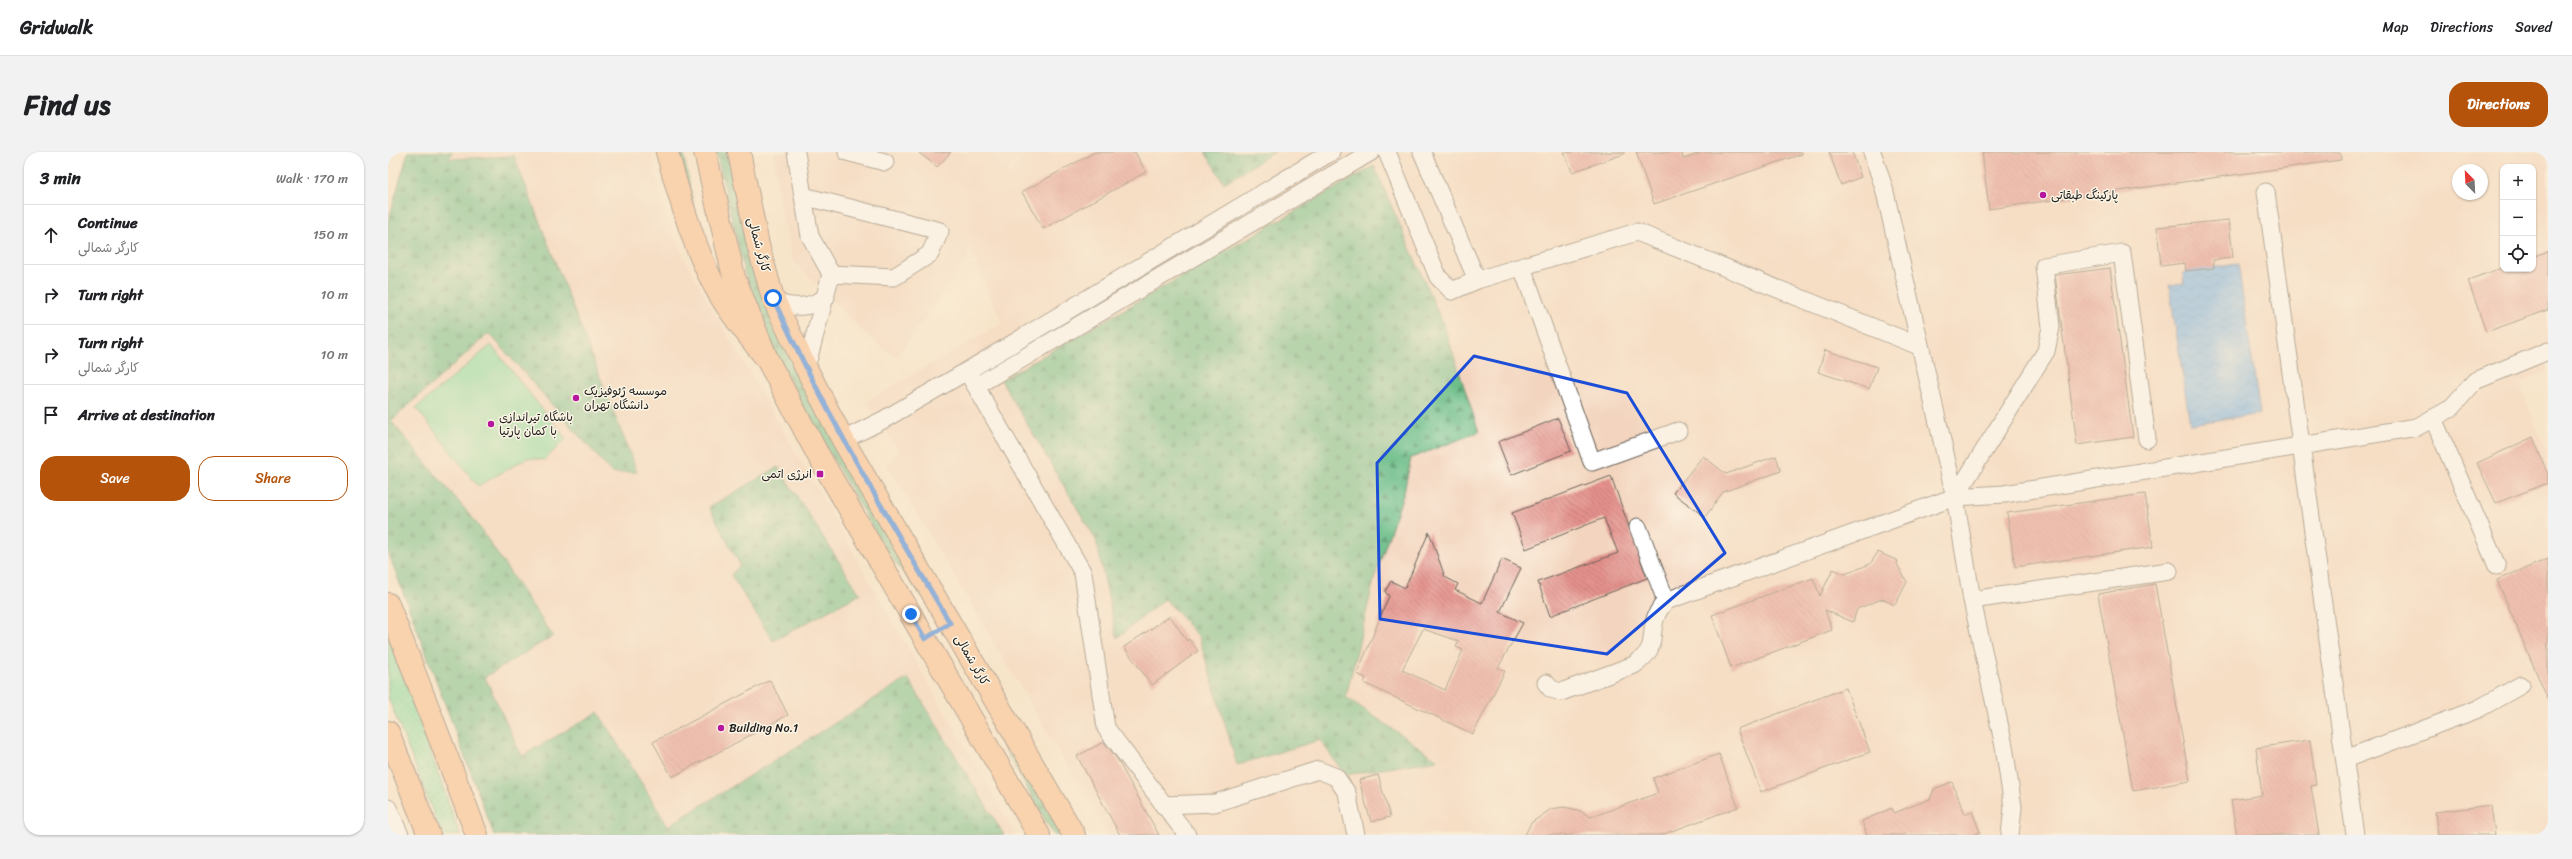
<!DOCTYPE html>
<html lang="en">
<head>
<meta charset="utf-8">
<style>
  :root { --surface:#fff; --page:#f2f2f2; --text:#202124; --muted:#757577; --line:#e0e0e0; --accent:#b45309 }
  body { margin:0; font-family:Sriracha,"Playpen Sans Arabic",sans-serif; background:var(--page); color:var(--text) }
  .controls { position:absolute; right:12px; top:12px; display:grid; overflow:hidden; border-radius:8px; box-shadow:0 1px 3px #0004 }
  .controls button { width:36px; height:36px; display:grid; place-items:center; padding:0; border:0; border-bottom:1px solid var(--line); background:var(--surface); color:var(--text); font:20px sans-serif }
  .compass { position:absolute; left:2064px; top:12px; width:36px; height:36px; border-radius:50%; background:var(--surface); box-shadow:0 1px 3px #0004; rotate:336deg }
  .stop { position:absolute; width:12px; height:12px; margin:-9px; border:3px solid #1a73e8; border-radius:50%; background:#fff }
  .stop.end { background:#1a73e8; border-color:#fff; box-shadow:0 1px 4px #0008 }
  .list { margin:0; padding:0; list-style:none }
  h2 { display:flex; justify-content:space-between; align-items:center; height:52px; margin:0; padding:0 16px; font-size:17px }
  h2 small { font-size:13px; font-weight:400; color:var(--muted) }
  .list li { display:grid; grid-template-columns:26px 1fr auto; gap:12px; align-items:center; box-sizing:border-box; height:60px; padding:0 16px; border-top:1px solid var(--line) }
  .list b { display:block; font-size:15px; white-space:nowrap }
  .list p { margin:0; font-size:13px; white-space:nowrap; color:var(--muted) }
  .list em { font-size:13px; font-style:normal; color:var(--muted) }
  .actions { display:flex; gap:8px; padding:12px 16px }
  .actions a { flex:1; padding:9px 0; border:1px solid var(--accent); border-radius:16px; text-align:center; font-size:14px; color:var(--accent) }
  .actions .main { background:var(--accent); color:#fff }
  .icon { flex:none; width:22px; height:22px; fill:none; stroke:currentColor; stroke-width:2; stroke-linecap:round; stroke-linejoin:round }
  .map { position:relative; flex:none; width:2160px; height:683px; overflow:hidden; border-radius:16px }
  header { display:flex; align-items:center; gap:24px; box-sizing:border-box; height:56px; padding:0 20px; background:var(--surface); border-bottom:1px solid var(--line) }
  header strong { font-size:19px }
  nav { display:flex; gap:22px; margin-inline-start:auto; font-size:14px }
  .intro { display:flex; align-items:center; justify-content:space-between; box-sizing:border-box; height:96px; padding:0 24px }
  h1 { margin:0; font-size:28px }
  .button { padding:10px 18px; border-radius:16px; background:var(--accent); color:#fff; font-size:14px; font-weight:700 }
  main { display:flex; gap:24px; padding:0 24px }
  aside { flex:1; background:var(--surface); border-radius:16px; box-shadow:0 1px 3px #0004 }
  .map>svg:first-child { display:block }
  .built { fill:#f3d4be; fill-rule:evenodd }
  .forest { fill:url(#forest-firs); stroke:#446d53 }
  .park { fill:#86dfa5; stroke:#517e60 }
  .garden { fill:url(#garden-dots); stroke:#517e60 }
  .water { fill:url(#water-waves); stroke:#4a6883 }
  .building { fill:url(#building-back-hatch); fill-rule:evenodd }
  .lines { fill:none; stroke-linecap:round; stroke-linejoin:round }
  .minor-casing { stroke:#696259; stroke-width:19 }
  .major-casing { stroke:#696259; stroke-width:24 }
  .highway-casing { stroke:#696259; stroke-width:24 }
  .minor { stroke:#fff; stroke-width:17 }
  .major { stroke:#fbbb8d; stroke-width:22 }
  .highway { stroke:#fbbb8d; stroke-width:22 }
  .route { stroke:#1a73e8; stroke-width:5 }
  .marked { fill:none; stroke:#1d4ed8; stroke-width:3; stroke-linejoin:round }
  .poi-dot { fill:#b5179e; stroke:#fcf5e5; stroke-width:1.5 }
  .labels { text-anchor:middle; stroke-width:3; stroke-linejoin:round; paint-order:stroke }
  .poi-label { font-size:12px; fill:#1c1c1c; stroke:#fcf5e5; text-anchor:start }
  .street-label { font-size:12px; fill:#1c1c1c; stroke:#fcf5e5 }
</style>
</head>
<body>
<header>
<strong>Gridwalk</strong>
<nav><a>Map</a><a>Directions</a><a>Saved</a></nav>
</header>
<div class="intro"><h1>Find us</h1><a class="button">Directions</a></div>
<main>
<aside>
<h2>3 min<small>Walk · 170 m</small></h2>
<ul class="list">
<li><svg class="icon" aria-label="ahead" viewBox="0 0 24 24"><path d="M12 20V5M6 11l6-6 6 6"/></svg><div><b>Continue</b><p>کارگر شمالی</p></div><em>150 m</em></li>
<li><svg class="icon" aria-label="right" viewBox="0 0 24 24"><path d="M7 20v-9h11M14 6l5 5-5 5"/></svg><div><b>Turn right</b></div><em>10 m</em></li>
<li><svg class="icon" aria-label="right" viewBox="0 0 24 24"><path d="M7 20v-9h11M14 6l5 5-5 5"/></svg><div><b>Turn right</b><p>کارگر شمالی</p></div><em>10 m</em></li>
<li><svg class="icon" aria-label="arrive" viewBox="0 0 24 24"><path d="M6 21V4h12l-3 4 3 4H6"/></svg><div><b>Arrive at destination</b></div></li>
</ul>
<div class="actions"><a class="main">Save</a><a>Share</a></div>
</aside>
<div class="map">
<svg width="2160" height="683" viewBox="0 0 2160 683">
  <defs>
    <pattern id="forest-firs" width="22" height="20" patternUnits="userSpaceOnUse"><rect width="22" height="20" fill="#6cbe8a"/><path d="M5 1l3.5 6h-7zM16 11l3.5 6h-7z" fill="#589a70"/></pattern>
    <pattern id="garden-dots" width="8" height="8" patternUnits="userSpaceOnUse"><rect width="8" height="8" fill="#86dfa5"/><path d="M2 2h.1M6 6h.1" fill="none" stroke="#73bf8d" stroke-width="1.8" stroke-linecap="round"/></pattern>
    <pattern id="water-waves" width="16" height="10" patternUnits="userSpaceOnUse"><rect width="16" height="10" fill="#77b4ea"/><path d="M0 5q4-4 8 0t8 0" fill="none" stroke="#669ac8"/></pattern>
    <pattern id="building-back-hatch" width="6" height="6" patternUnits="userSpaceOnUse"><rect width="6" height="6" fill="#e4918c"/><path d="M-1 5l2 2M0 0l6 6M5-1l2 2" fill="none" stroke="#b87672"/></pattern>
  </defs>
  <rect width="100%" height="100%" fill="#fcf5e5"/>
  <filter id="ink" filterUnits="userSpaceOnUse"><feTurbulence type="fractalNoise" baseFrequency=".025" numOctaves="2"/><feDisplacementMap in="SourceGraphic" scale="8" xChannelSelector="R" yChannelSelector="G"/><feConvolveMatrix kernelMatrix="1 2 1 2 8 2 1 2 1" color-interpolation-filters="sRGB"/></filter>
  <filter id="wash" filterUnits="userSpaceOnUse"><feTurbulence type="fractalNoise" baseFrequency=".012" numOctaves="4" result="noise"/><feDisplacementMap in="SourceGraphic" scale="16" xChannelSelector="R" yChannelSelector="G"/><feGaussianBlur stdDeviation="0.9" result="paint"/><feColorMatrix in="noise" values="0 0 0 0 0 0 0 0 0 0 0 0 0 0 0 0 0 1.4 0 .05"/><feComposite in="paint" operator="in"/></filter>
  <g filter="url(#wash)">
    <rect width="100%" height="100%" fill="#f7e5cb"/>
    <g class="built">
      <path d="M65,0H263L273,49L285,84L311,133L628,683H122L0,359V124Z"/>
      <path d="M386,0H633L607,42L636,0H2160V219L2131,231L2160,304V620L2152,624L2160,635V683H721L499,312L511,298L478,250L614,171L583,100L591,75L580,105L508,206L480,184L404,108L392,53ZM2115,15H2145V117H2115ZM2070,18H2094V42H2070Z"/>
    </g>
    <g class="forest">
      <path d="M20,0H65L61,7L126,4L249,320L224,321L101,181L3,269L87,369L165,484L97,525L134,604L210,560L280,674L520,526L616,683H106L0,400V70Z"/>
      <path d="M287,0H295L305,50L304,54Z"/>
      <path d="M328,0H340L353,70L364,108L395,193L534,445L497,397L416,257L378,183L357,122Z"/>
      <path d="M817,0H887L836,31Z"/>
      <path d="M986,14L1056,174L1091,280L1023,306L1016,340L987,424L958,545L1050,608L957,623L932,588L849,613L811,485L777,447L729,486L708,388L613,228Z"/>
      <path d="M390,315L472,442L385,489L343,423L352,413L321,355Z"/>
      <path d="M611,564L680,683H666L601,570Z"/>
    </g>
    <path class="park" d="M103,193L178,287L156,308L139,306L90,334L28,256Z"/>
    <path class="garden" d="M0,482L72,683H54L0,545Z"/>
    <path class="water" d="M1850,112L1872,262L1802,272L1781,133L1796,131L1795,121L1798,119Z"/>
    <g id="blocks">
      <g class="building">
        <path d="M530,0H563L549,15Z"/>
        <path d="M707,0H747L758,20L655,77L634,40Z"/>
        <path d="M1176,0H1236V2L1184,20Z"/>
        <path d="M1248,0H1294L1295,7L1315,0H1414V2L1266,52Z"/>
        <path d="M1441,0H1464L1473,25L1453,33Z"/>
        <path d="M1594,0H1952L1953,8L1601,57Z"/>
        <path d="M1841,68L1845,106L1825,108L1826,116L1798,119L1797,111L1773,114L1769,75Z"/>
        <path d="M2160,99V158L2098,180L2080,128L2111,117H2145V105Z"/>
        <path d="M1722,116L1745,285L1689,293L1667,123Z"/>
        <path d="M1437,198L1489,215L1481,237L1430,220Z"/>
        <path d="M1170,266L1183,299L1123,323L1110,290Z"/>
        <path d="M2145,285L2160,323V331L2108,351L2089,311Z"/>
        <path d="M1315,304L1338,322L1388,304L1393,319L1335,340L1317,365L1285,341Z"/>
        <path d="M1223,324L1259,426L1162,464L1150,430L1230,401L1216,366L1138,397L1124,361Z"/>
        <path d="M1757,342L1765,395L1627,415L1619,361Z"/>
        <path d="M1041,380L1057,425L1070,432L1067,438L1094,451L1114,407L1133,416L1112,460L1135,471L1110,516L1117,519L1085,582L976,531L978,526L969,522L1001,444L997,440L1003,429L1017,436ZM1035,477L1071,489L1068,495L1075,498L1057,538L1014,518Z"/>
        <path d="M1490,400L1510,409L1509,412L1519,430L1507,453L1494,447L1469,457L1465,470L1437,458L1444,478L1343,516L1324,463L1425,426L1432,444L1445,417L1457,422L1482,412Z"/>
        <path d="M2160,407V548L2109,428Z"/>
        <path d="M1767,432L1802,629L1745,639L1710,442Z"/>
        <path d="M782,464L799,489L801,487L810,499L764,533L736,495Z"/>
        <path d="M382,528L400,563L284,625L265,590Z"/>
        <path d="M1458,536L1482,600L1373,640L1349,577Z"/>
        <path d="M1922,588L1928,633L1923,634L1931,683H1849L1843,648L1874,643L1868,596Z"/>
        <path d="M716,590L729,607L771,683H732L689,604Z"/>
        <path d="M1331,602L1350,655L1273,683H1137L1143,671L1163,657L1176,655L1190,658L1203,665L1270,641L1265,626Z"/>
        <path d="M990,623L1002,665L983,670L971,628Z"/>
        <path d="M1564,630L1577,662L1584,659L1592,680L1585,683H1479L1474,669L1504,656L1506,661L1542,647L1546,637Z"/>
        <path d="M2103,653L2107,683H2050L2047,660Z"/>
      </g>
    </g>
  </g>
  <g filter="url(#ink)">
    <use href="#blocks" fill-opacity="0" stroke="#696259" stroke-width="1"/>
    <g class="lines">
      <defs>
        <g id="minor">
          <path d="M408,0L415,44"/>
          <path d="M459,0L497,10"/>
          <path d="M999,0L1050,125L1064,139L1089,128L1249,80L1531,194"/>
          <path d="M1034,0L1089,128"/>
          <path d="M1484,0L1496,36L1567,345L1584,448L1616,594L1625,655L1622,683"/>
          <path d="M1878,40L1967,683"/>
          <path d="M1134,115L1204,310L1290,279"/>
          <path d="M387,150C406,156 421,157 438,145"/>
          <path d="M418,216L443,122L506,125L542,102L552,79L415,44L422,84L443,122"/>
          <path d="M579,219L695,421L718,576L799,683"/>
          <path d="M588,234L983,0"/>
          <path d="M2045,266L2109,414"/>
          <path d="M455,288L495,268L579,219L943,0"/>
          <path d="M1567,345L1658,199L1663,175L1656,114L1734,101L1759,287"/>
          <path d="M1250,375L1278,449"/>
          <path d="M1584,448L1781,419"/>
          <path d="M1158,531L1163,537L1173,540L1246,513C1273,494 1259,485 1269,462C1271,457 1275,453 1278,449L1567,345L1616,342L2029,275L2062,257L2087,229L2160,199"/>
          <path d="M1957,607L2090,557L2133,533"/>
          <path d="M775,653L827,651L930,618L948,625L959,641L968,683"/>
          <path d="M0,656L12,683"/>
        </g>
        <g id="major">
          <path d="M317,0L346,125L379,207L429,301L651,683"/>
          <path d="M351,0L370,93L385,146L418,216L455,288L686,683"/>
        </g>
        <g id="highway">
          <path d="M279,0C292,46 306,98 330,140C344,164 361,185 379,207"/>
          <path d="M0,452L89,683"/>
          <path d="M0,580L41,683"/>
        </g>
      </defs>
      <use href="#minor" class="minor-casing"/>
      <use href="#major" class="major-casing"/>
      <use href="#highway" class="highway-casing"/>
      <use href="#minor" class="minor"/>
      <use href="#major" class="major"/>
      <use href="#highway" class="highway"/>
    </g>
  </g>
  <g class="lines" filter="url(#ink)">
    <path class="route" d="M385,146C436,259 499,365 562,471L537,487L523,462"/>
  </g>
  <path d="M0 0H2160V683H0ZM1086,204L1239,241L1337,401L1219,502L992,467L989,311Z" fill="#f7e5cb" fill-opacity=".55" fill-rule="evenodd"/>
  <path class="marked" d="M1086,204L1239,241L1337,401L1219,502L992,467L989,311Z"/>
  <g class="poi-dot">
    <circle cx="1655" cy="43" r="4"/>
    <circle cx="188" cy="246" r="4"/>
    <circle cx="103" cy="272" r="4"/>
    <rect x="428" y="318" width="8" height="8" rx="2"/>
    <circle cx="333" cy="576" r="4"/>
  </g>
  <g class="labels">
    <g class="poi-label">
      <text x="1663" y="47">پارکینگ طبقاتی</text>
      <text x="196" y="243">موسسه ژئوفیزیک<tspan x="196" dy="14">دانشگاه تهران</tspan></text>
      <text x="111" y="269">باشگاه تیراندازی<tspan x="111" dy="14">با کمان پارتیا</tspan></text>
      <text x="424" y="326" text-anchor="end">انرژی اتمی</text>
      <text x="341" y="580">Building No.1</text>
    </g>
    <g class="street-label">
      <text transform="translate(371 93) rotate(75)" y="4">کارگر شمالی</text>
      <text transform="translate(584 508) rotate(60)" y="4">کارگر شمالی</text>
    </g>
  </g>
</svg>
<div class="controls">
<button>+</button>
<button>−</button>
<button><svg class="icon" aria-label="locate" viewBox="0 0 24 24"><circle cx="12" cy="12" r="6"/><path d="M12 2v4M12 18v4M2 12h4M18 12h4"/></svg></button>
</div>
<svg class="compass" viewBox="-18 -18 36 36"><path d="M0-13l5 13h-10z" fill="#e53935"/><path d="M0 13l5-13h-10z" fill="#757577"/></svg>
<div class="stop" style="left:385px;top:146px"></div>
<div class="stop end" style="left:523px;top:462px"></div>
</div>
</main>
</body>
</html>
